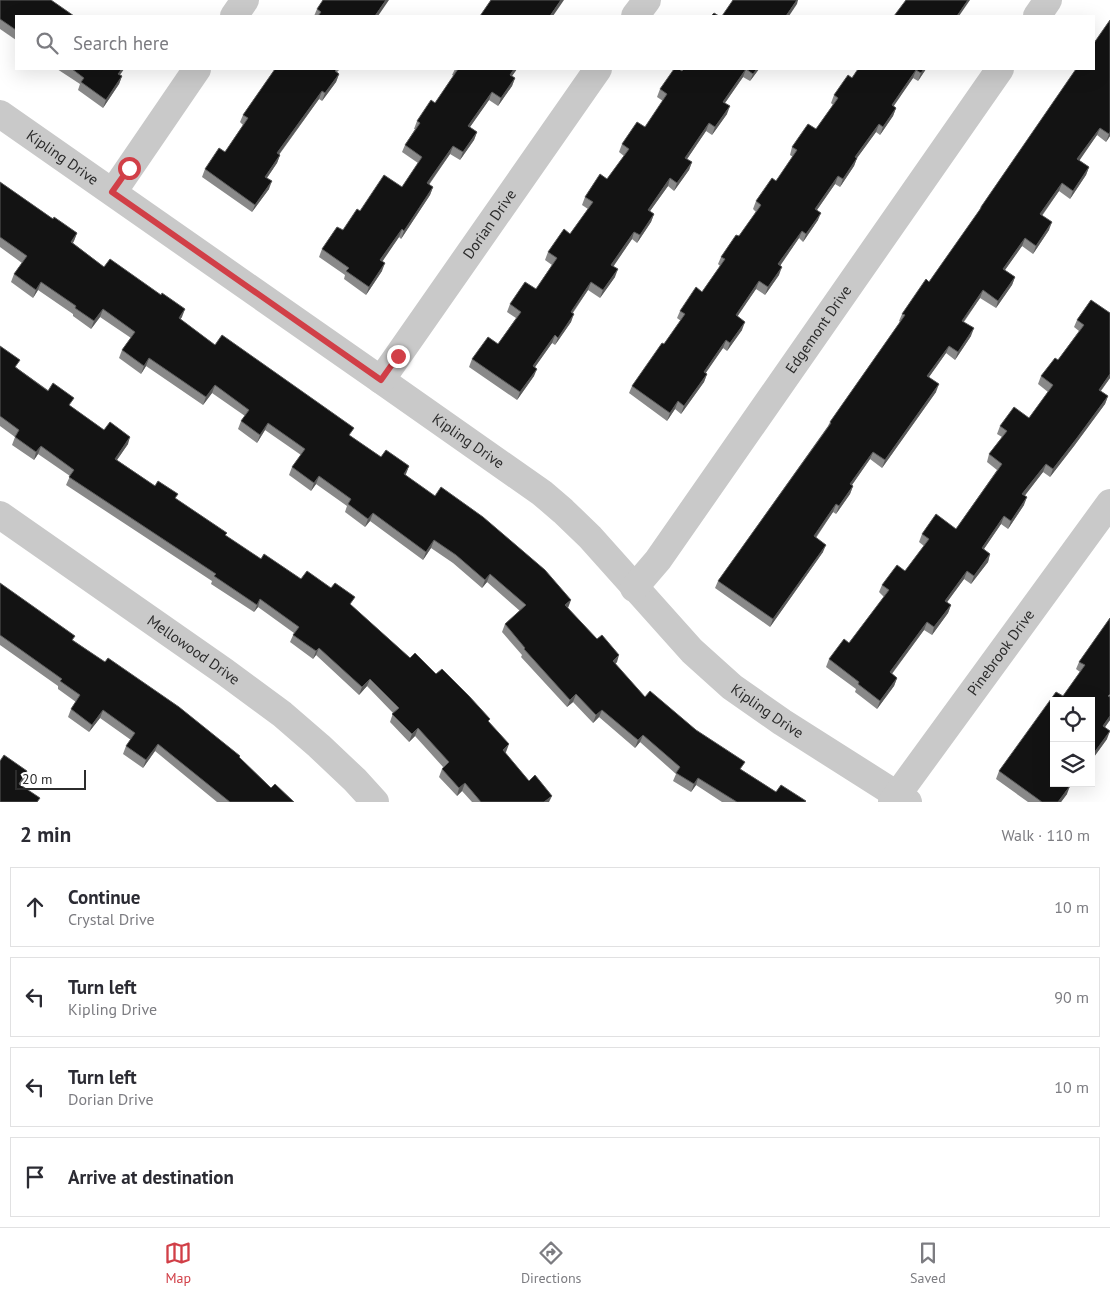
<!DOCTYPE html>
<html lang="en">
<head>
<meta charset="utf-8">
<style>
  :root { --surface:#fff; --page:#f2f2f3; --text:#2b2b33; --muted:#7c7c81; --line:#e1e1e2; --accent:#d13f47 }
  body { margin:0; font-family:"PT Sans",sans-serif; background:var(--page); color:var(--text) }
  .controls { position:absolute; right:15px; bottom:15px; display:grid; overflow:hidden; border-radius:0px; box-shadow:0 5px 20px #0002 }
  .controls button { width:45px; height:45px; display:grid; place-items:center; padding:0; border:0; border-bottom:1px solid var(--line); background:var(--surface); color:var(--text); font:25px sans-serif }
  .scale { position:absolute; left:15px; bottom:12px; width:71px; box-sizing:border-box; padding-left:5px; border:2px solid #2c2c2c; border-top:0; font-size:14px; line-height:18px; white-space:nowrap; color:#2c2c2c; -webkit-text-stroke:4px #fff; paint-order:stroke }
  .stop { position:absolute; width:15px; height:15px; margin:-11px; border:4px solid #d13f47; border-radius:50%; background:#fff }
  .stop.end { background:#d13f47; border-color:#fff; box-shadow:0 1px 5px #0008 }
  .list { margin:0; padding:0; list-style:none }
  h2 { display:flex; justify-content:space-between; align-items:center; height:65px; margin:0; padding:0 20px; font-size:21px }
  h2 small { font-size:16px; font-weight:400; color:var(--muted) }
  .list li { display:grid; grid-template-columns:32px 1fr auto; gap:15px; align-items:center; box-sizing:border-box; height:80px; margin:0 10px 10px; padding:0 10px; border:1px solid var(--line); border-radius:0px }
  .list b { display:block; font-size:19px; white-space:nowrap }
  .list p { margin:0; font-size:16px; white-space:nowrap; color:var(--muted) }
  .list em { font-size:16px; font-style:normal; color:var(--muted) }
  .icon { flex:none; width:28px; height:28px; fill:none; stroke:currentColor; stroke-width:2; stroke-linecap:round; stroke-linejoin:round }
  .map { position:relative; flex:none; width:1110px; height:802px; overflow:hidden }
  .search { position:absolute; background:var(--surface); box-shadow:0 5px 20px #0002; left:15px; right:15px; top:15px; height:55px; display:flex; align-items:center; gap:12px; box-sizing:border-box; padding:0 18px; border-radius:0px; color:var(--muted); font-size:19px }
  .sheet { height:425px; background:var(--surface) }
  nav { display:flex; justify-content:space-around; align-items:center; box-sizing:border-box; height:70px; border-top:1px solid var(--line); background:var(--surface); font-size:14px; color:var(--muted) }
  nav a { display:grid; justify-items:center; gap:2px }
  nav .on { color:var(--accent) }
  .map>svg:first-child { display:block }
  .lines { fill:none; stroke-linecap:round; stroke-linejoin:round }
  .minor { stroke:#c9c9c9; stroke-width:28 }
  .wall { fill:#898989 }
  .shaded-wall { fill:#5a5a5a }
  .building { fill:#131313; stroke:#5a5a5a }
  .route { stroke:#d13f47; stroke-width:6 }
  .labels { text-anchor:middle; stroke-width:5; stroke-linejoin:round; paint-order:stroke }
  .street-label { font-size:15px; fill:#2c2c2c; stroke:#fff }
</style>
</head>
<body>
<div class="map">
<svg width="1110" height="802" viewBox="0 0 1110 802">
  <rect width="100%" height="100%" fill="#fff"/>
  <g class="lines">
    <g class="minor">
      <path d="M234,16L245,0"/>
      <path d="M635,16L647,0"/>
      <path d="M1037,16L1048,0"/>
      <path id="s1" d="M0,114L381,380L542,493L563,511L590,537L692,651L732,687L782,722L908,802"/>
      <path d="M113,192L197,69"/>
      <path id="s2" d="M381,380L598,69"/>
      <path id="s3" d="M0,515L225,672L282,714L319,746L355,780L375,802"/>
      <path id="s4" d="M634,588L658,560L1000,69"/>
      <path id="s5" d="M892,802L1110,503"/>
    </g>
  </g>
  <g class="wall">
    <path d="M0,0L16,16V40L0,29Z"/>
    <path d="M317,9L378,16H314Z"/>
    <path d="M1110,20V136L1106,142L1097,135L1079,160L1089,167L1086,175L1070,199L1059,191L1042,216L1049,230L1033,254L1022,246L1005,270L1015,277L1012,285L996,308L980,298L964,322L971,336L955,360L946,353L929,377L936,392L882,468L870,459L852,485L853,486L850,494L836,514L833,512L816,538L823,552L770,627L715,588L718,581L828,426L830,422L900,322L899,321L902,314L929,282L979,211L981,207Z"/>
    <path d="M57,69H124L120,75L122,76L119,84L103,108L78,90L80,84Z"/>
    <path d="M275,69H340L337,72L339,74L336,82L322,101L319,99L279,155H280L277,163L267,178L269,189L252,212L202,177L205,169L225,152L243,125L240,122L243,115Z"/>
    <path d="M455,69H517L512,76L515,78L512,86L498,106L489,100L470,127L477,132L474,140L460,160L450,154L429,185L433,187L430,195L401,239L399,237L382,261V271L366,295L344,279L345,275L319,257L322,249L343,230L360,211L402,187L418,163L402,152L405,145L415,129H414L417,121L435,103L454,76L452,75Z"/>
    <path d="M684,69H759L750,81L743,77L725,103L727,114L712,135L706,131L687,159L692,162L689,170L674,191L668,186L650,211L654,214L651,222L637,243L632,239L613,266L615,277L600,298L588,290L573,313L571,322L555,345L552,343L535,367L534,376L517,400L469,367L472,359L498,344L516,318L507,312L510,304L536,289L552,265L545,260L548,252L570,234L588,209L582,205L585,197L607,179L624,156L619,152L622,144L645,127L663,101L657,97L660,89L682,71Z"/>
    <path d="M858,69H926L918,81L913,78L893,106L896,108L893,116L880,135L876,132L857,158L854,166L840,187L835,184L817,210L818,220L803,242L799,238L780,265L779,275L765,295L756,289L737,316L742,330L727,351L723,348L705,373L707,374L704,382L681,414L675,409L667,421L629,393L632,386L664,344L681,321L677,318L680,311L702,292L720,266L718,264L721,257L739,236L756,212L753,209L756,201L776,181L793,157L790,155L792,147L816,129L833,105L831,103L834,95L852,78Z"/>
    <path d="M0,182L53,219L77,233L73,243L104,267L182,317L180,319L215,345L381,457L409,466L405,475L568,608L617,662L615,664L645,697L742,770L776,792L806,802H722L696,785L691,792L673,781L676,774L640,742L635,748L599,717L593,723L573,702L567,707L521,657L522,655L502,632L505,624L520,611L487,582L482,588L453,563L431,548L423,560L370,521L365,527L345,512L347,506L316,484L311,491L289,475L292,467L301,455L265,430L257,443L238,429L241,421L245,416L212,393L203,405L146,366L141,374L119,358L122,350L131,338L100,317L91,329L73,316V314L38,290L33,298L11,282L14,274L22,263L0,247Z"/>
    <path d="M1091,300L1110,378L1101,391L1108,396L1105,404L1074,446L1050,477L1043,472L1024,496V505L1008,529L1001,524L984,549L990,554L988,562L971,584L964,579L947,602L951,605L948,613L932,635L924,630L892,674L897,678L894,686L877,709L855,692L856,689L826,667L829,659L849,643L884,597L879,592L882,585L905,571L924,546L919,542L922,534L956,529L997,470L987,462L989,454L1002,437L997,434L1000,426L1029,418L1048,392L1038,384L1041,376L1058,360L1079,331L1074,327L1077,320Z"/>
    <path d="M0,346L17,368L104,430L128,444L117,460L155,486L176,499L226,536L261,559L352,606L410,658L436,674L489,722L506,752L505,753L529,781L549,802H472L462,791L457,796L439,777L442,769L443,767L415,736L409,742L390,722L393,713L367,686L359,695L316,655L313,659L290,642L294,633L258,607L254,612L211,584L212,581L66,485L70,476L38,454L34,460L12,445L15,437L0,426Z"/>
    <path d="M0,583L73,640L239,757L271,788L294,802H217L155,751L143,768L123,754L126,746L131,740L100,718L89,732L68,717L71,709L76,702L58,689V686L0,645Z"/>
    <path d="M1110,618V720L1105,727L1107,739L1091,761V701L1054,783L1067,794L1061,802H1028L996,779L999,771L1063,696L1080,672L1076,669L1079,662Z"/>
  </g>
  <g class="shaded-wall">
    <path d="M386,0H389L378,16H375Z"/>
    <path d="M561,0H564L553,16H550Z"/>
    <path d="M797,0H798L797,4L789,16H786Z"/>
    <path d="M968,0H970L959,16H957Z"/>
    <path d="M122,69H124L115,81L118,74Z"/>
    <path d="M514,69H517L507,83L510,75Z"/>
    <path d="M746,69L743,77L720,110L723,102Z"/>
    <path d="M757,69H759L750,81L753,74Z"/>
    <path d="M924,69H926L918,81L921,73Z"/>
    <path d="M916,70L913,78L889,113L892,105Z"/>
    <path d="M339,74L336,82L322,101L325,93Z"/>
    <path d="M122,76L119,84L103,108L106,100Z"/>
    <path d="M515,78L512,86L498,106L501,98Z"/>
    <path d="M322,91L319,99L274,161L277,153Z"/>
    <path d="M492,92L489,100L465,134L468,126Z"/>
    <path d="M730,106L727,114L712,135L715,127Z"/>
    <path d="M896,108L893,116L880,135L883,127Z"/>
    <path d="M709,123L706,131L683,165L685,158Z"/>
    <path d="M879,124L876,132L857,158L854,166L840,187L843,179L855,157Z"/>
    <path d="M1100,128L1097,135L1075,167L1077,159Z"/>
    <path d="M477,132L474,140L460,160L463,152Z"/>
    <path d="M1110,132V136L1106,142L1109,134Z"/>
    <path d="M453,146L450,154L424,191L427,183Z"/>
    <path d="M280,155L277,163L262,185L265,177Z"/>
    <path d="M692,162L689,170L674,191L677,183Z"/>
    <path d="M1089,167L1086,175L1070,199L1073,191Z"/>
    <path d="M838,176L835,184L812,217L815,209Z"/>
    <path d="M670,178L668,186L645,218L648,210Z"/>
    <path d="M272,181L269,189L252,212L255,205Z"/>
    <path d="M1062,183L1059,191L1037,222L1040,214Z"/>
    <path d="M433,187L430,195L401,239L404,231Z"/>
    <path d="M821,213L818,220L803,242L806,234Z"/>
    <path d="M654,214L651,222L637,243L640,235Z"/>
    <path d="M1052,222L1049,230L1033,254L1036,246Z"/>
    <path d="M402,229L399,237L378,268L380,260Z"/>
    <path d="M802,231L799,238L776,272L778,264Z"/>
    <path d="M634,232L632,239L609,273L611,265Z"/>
    <path d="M77,233L74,241L68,250L71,242Z"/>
    <path d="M1025,238L1022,246L1000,277L1003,269Z"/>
    <path d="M385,263L382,271L366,295L369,287Z"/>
    <path d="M782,267L779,275L765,295L768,287Z"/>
    <path d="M618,269L615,277L600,298L603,290Z"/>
    <path d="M1015,277L1012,285L996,308L998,301Z"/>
    <path d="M759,281L756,289L733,323L736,315Z"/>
    <path d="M41,282L38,290L33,298L36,290Z"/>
    <path d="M591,282L588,290L568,319L571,312Z"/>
    <path d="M983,290L980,298L959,328L962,321Z"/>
    <path d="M103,309L100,317L91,329L94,321Z"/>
    <path d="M185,309L182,317L176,326L179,318Z"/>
    <path d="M574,314L571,322L555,345L558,338Z"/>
    <path d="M745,322L742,330L727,351L730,343Z"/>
    <path d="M974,328L971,336L955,360L958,352Z"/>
    <path d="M555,335L552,343L530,374L533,366Z"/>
    <path d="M726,340L723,348L701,380L704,372Z"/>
    <path d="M949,346L946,353L924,384L927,376Z"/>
    <path d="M149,358L146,366L141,374L144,366Z"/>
    <path d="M537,369L534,376L517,400L520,392Z"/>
    <path d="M707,374L704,382L681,414L684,406Z"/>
    <path d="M1110,374V378L1096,397L1099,390Z"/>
    <path d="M939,384L936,392L882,468L885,460Z"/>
    <path d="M215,385L212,393L203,405L206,397Z"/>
    <path d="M1108,396L1105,404L1074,446L1050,477L1053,469Z"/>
    <path d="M678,401L675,409L667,421L670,413Z"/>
    <path d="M268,423L265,430L257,443L260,435Z"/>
    <path d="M130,437L128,444L112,467L115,459Z"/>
    <path d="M41,446L38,454L34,460L36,452Z"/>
    <path d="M873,452L870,459L847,492L850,484Z"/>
    <path d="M1046,464L1043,472L1020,502L1022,494Z"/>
    <path d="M409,466L406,474L401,481L404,474Z"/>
    <path d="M319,476L316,484L311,491L314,483Z"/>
    <path d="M853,486L850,494L836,514L839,506Z"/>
    <path d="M1027,497L1024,505L1008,529L1011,521Z"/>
    <path d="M836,504L833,512L811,544L814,536Z"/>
    <path d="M373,513L370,521L365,527L368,519Z"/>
    <path d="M1004,516L1001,524L979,556L982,548Z"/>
    <path d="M434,540L431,548L423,560L426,552Z"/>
    <path d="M826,545L823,552L770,627L773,619Z"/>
    <path d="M990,554L988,562L971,584L974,576Z"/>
    <path d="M967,571L964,579L942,609L945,601Z"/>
    <path d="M490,574L487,582L482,588L485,580Z"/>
    <path d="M260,599L258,607L254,612L257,605Z"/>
    <path d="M571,600L568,608L565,605Z"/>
    <path d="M951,605L948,613L932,635L934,627Z"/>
    <path d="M927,622L924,630L887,680L890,672Z"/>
    <path d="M319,648L316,655L313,659L316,651Z"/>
    <path d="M619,655L617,662L610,669L613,661Z"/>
    <path d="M897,678L894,686L877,709L880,701Z"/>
    <path d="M370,679L367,686L359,695L362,687Z"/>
    <path d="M576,694L573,702L567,707L570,700Z"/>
    <path d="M103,710L100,718L89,732L92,725Z"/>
    <path d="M602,710L599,717L593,723L596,715Z"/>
    <path d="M1110,716V720L1100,734L1103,726Z"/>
    <path d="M418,728L415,736L409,742L412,734Z"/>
    <path d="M1110,731L1107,739L1091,761L1094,753Z"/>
    <path d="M643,735L640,742L635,748L638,740Z"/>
    <path d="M158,744L155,751L143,768L146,760Z"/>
    <path d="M509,744L506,752L500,758L503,750Z"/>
    <path d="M27,771L25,779L16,792L19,784Z"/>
    <path d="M698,778L696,785L691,792L694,784Z"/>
    <path d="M465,783L462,791L457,796L459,788Z"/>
    <path d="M1070,786L1067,794L1061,802H1058Z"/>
    <path d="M552,796L549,802H544Z"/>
  </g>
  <g class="building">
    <path d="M0,0H51L74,16H16V30L0,19Z"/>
    <path d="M323,0H386L375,16H318L321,12L317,9Z"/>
    <path d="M491,0H561L550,16H480Z"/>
    <path d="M733,0H797L786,16L785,15L784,16H722Z"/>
    <path d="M906,0H968L957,16H894Z"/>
    <path d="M714,13L719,16H711Z"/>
    <path d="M1110,20V132L1109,134L1100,128L1077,159L1089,167L1073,191L1062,183L1040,214L1052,222L1036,246L1025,238L1003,269L1015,277L998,301L983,290L962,321L974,328L958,352L949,346L927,376L939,384L885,460L873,452L850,484L853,486L839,506L836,504L814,536L826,545L773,619L718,581L831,423L830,422L905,315L902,314L926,279L929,282L981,208V207L1076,69H1094V43Z"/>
    <path d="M72,69H122L118,74L122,76L106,100L81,82L84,78Z"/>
    <path d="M275,69H337L335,71L339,74L325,93L322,91L277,153L280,155L265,177L272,181L255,205L205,169L219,148L225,152L248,118L243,115Z"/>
    <path d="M458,69H514L510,75L515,78L501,98L492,92L468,126L477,132L463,152L453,146L427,183L433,187L404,231L402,229L380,260L385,263L369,287L346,271L349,268L322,249L337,227L343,230L357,209L360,211L384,175L402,187L422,157L405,145L420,123L417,121L431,100L435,103Z"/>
    <path d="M674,69H679L682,71L684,69H746L723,102L730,106L715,127L709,123L685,158L692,162L677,183L670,178L648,210L654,214L640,235L634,232L611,265L618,269L603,290L591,282L571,312L574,314L558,338L555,335L533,366L537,369L520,392L472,359L488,337L498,344L521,312L510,304L525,282L536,289L557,258L548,252L564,229L570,234L593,202L585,197L600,174L607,179L629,149L622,144L637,122L645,127L667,94L660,89Z"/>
    <path d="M746,69H757L753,74Z"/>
    <path d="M858,69H924L921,73L916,70L892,105L896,108L883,127L879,124L855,157L857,158L843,179L838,176L815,209L821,213L806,234L802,231L778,264L782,267L768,287L759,281L736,315L745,322L730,343L726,340L704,372L707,374L684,406L678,401L670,413L632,386L662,343L664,344L685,314L680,311L696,287L702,292L725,259L721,257L736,235L739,236L761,205L756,201L772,178L776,181L797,150L792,147L808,124L816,129L838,98L834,95L848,75L852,78Z"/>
    <path d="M0,182L53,219L54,217L77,233L71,242L104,267L110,259L161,295L162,293L185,309L179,318L215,345L222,335L354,428L349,435L381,457L386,450L409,466L404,474L435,496L441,487L483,517L545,570L571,600L565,605L597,639L602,635L619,655L613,661L645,697L650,691L696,730L745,762L740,769L776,792L781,785L806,801L805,802H737L698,778L694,784L676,773L680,767L643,735L638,740L602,710L596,715L576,694L570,700L524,649L525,648L505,624L526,605L490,574L485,580L456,555L434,540L426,552L373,513L368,519L348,504L351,499L319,476L314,483L292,467L305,449L268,423L260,435L241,421L249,410L215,385L206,397L149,358L144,366L122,350L135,332L103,309L94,321L75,308L76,306L41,282L36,290L14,274L27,256L0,237Z"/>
    <path d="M1091,300L1110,313V374L1099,390L1108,396L1077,438L1053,469L1046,464L1022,494L1027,497L1011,521L1004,516L982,548L990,554L974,576L967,571L945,601L951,605L934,627L927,622L890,672L897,678L880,701L858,684L859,682L829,659L844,639L849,643L889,590L882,585L897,565L905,571L929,539L922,534L936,514L956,529L1002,464L989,454L1007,431L1000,426L1014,407L1029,418L1053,385L1041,376L1055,358L1058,360L1084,325L1077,320Z"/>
    <path d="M0,346L20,360L15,367L48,391L53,383L74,398L69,405L104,430L110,422L130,437L115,459L155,486L158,481L178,494L175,498L227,533L225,535L261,559L264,554L301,579L307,571L331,588L335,583L355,597L350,604L410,658L415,653L436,674L442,669L469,696L490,719L488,721L509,744L503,750L529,781L535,775L552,796L544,802H481L465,783L459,788L442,769L449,762L418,728L412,734L392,714L399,708L370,679L362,687L319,648L316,651L293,635L299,627L260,599L257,605L214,576L216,574L69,477L74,470L41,446L36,452L15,437L19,430L0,416Z"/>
    <path d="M0,583L75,636L72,640L105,662L108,658L179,707L240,756L239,757L271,788L275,784L294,802H230L158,744L146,760L126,746L135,733L103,710L92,725L71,709L80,695L60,681L62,679L0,635Z"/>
    <path d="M1110,618V694L1108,696L1110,697V716L1103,726L1110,731L1094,753L1091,751V701H1054V783H1066L1070,786L1058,802H1042L999,771L1056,692L1063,696L1085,665L1079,662Z"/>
    <path d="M4,755L27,771L19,784L40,798L37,802H38H0V761Z"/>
  </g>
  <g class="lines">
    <path class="route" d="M129,168L112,192L135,208L381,380L398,356"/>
  </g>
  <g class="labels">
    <g class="street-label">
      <text dy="5" stroke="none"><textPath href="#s1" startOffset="76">Kipling Drive</textPath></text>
      <text dy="5" stroke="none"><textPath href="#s2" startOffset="190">Dorian Drive</textPath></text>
      <text dy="5" stroke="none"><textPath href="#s4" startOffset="318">Edgemont Drive</textPath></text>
      <text dy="5" stroke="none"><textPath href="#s1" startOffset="571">Kipling Drive</textPath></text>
      <text dy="5" stroke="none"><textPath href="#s3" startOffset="236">Mellowood Drive</textPath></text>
      <text dy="5" stroke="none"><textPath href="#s5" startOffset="185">Pinebrook Drive</textPath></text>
      <text dy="5" stroke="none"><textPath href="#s1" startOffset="976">Kipling Drive</textPath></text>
    </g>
  </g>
</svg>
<div class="controls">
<button><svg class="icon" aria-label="locate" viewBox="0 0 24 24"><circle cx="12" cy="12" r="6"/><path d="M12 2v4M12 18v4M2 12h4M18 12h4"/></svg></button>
<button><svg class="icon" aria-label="layers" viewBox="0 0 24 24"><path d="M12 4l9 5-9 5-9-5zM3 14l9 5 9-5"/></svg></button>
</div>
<div class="scale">20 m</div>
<div class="stop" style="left:129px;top:168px"></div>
<div class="stop end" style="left:398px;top:356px"></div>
<div class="search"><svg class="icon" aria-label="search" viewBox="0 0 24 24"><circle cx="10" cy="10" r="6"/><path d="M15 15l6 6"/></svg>Search here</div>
</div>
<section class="sheet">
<h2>2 min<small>Walk · 110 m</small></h2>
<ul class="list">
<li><svg class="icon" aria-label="ahead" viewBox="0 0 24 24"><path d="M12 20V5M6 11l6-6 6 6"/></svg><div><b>Continue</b><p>Crystal Drive</p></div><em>10 m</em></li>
<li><svg class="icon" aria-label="left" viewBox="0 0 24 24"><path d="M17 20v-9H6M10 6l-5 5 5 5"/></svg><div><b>Turn left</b><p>Kipling Drive</p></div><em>90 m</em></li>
<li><svg class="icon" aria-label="left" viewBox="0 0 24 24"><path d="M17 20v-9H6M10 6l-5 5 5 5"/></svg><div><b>Turn left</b><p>Dorian Drive</p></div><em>10 m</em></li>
<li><svg class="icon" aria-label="arrive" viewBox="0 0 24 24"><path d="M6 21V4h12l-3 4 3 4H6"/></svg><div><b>Arrive at destination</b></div></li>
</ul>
</section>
<nav>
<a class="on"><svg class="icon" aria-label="map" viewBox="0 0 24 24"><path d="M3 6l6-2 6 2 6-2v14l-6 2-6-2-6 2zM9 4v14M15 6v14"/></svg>Map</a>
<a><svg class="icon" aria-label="directions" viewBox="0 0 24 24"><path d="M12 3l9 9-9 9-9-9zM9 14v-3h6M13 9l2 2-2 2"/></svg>Directions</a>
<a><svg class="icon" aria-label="saved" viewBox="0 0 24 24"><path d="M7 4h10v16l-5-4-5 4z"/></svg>Saved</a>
</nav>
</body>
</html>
